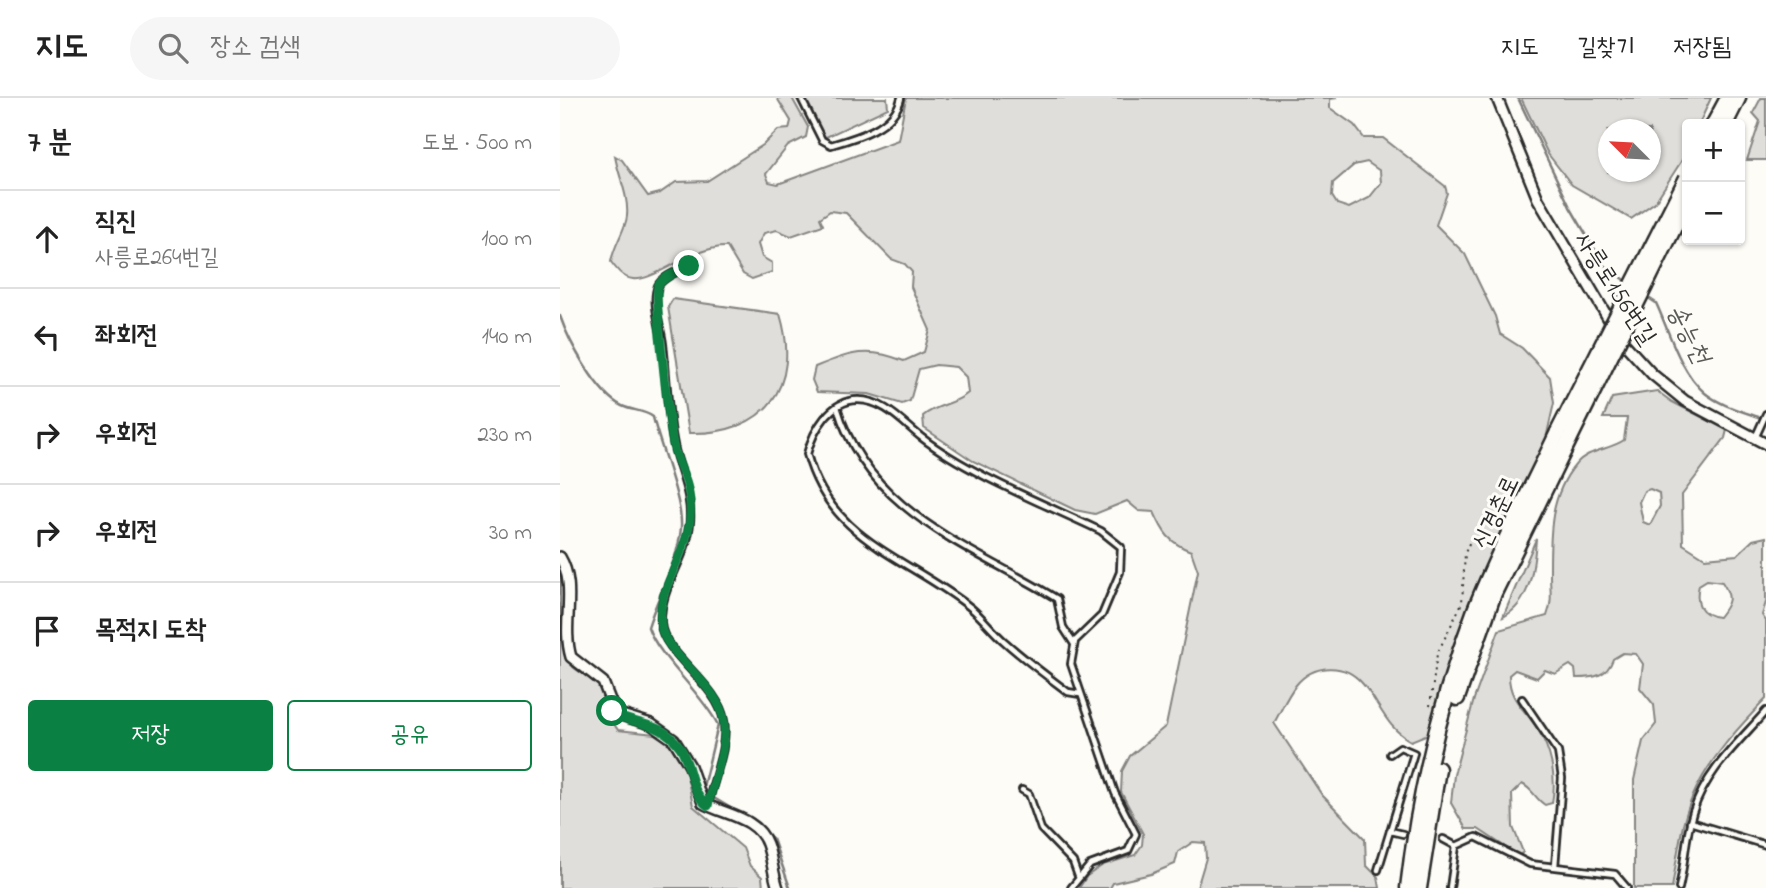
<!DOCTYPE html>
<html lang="ko">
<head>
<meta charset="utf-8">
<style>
  :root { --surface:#fff; --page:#f6f6f6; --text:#222; --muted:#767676; --line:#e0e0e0; --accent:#0b8043 }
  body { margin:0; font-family:"Indie Flower","Poor Story",sans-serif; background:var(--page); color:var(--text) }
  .controls { position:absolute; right:21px; top:21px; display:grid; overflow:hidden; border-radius:7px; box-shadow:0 2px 5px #0004 }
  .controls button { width:63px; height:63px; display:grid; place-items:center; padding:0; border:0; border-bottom:2px solid var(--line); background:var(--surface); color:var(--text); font:35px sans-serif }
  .compass { position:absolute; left:1038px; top:21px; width:63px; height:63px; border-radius:50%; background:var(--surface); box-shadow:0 2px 5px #0004; rotate:294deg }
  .stop { position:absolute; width:21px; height:21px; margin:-16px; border:5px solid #0b8043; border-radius:50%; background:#fff }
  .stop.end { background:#0b8043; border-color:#fff; box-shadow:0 2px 7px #0008 }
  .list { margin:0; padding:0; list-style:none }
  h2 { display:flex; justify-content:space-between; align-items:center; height:91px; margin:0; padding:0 28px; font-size:30px }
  h2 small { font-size:23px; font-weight:400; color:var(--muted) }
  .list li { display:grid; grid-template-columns:46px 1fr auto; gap:21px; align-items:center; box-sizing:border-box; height:98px; padding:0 28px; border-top:2px solid var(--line) }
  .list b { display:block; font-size:26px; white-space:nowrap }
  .list p { margin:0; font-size:23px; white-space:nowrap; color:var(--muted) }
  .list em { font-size:23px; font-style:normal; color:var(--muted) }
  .actions { display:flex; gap:14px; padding:21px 28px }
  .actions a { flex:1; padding:16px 0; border:2px solid var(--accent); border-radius:7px; text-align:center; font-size:24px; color:var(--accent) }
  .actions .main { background:var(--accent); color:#fff }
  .icon { flex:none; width:38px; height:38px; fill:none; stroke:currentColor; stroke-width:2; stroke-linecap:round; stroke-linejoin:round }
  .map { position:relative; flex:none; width:1206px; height:790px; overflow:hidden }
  header { display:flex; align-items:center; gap:42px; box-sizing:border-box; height:98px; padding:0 35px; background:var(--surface); border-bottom:2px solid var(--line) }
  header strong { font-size:33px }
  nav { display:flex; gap:38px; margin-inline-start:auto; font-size:24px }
  .search { width:490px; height:63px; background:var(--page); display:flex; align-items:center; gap:18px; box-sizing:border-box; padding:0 24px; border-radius:38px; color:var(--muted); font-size:26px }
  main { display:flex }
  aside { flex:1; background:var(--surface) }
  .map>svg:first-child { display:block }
  .green { fill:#dfdeda; stroke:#858482; stroke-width:2; fill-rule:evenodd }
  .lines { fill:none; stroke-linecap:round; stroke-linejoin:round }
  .stream { stroke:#7e7d7b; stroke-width:2.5 }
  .service-casing { stroke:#2b2b2b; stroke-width:10 }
  .minor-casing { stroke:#2b2b2b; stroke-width:14 }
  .trunk-casing { stroke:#2b2b2b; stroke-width:19 }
  .path { stroke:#2b2b2b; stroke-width:2; stroke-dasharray:2 5; stroke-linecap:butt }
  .service { stroke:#fdfcf7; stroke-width:4.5 }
  .minor { stroke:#fdfcf7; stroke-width:9 }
  .trunk { stroke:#fdfcf7; stroke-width:14 }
  .trunk-bridge-casing { stroke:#2b2b2b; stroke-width:19; stroke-linecap:butt }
  .trunk-bridge { stroke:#fdfcf7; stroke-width:14 }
  .route { stroke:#0b8043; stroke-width:9 }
  .labels { text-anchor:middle; stroke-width:6; stroke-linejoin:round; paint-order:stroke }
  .street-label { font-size:24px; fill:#2b2b2b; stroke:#fdfcf7 }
  .water-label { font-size:26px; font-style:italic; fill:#5b5b5a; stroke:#fdfcf7 }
</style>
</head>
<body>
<header>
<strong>지도</strong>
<div class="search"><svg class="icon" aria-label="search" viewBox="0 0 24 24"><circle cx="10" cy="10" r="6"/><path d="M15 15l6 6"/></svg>장소 검색</div>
<nav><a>지도</a><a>길찾기</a><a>저장됨</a></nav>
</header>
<main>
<aside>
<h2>7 분<small>도보 · 500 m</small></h2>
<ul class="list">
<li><svg class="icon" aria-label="ahead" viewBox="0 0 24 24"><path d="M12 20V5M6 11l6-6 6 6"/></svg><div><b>직진</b><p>사릉로264번길</p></div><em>100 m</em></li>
<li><svg class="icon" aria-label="left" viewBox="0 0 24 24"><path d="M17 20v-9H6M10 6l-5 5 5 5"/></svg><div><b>좌회전</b></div><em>140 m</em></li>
<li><svg class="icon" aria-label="right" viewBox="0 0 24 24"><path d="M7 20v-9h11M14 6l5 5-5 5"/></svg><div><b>우회전</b></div><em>230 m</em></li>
<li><svg class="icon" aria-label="right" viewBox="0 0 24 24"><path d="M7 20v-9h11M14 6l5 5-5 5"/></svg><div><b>우회전</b></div><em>30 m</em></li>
<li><svg class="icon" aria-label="arrive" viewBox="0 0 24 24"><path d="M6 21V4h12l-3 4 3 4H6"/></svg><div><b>목적지 도착</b></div></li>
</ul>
<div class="actions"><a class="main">저장</a><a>공유</a></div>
</aside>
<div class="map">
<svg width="1206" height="790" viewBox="0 0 1206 790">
  <rect width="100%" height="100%" fill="#fdfcf7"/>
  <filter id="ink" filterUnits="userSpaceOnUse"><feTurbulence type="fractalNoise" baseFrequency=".0143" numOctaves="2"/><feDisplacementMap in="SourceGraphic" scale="14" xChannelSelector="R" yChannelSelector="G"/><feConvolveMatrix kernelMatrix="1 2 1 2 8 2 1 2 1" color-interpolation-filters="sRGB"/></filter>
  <g filter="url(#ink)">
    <g class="green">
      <path d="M217,0H232L248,29L246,39L228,48L206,76L209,84L218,86L338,42L346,0H777L770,1V10L794,27L804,40H823L885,88L887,95L876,127L905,156L935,218L940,236L962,250L990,279L994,305L985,345L907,511L868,636L851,643C825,629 820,605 802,585C784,564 753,566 736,587C727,598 721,613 714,625L762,697L805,741L806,767L818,779L820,790H637L646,760L645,745L633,744L618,754L615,766L591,776L553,785L550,790H519L527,778L543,767L575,757L582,747L583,736L561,694L562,673L570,658L606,628L638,473L631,453C609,445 603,434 594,414L579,413L567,403L535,416L515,412L413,363L364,330L363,318C377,306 394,307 408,295L406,279L396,269L376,267L359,271L350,303L342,306L309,296L257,294L252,282L255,269C290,255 307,248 344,263L364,254L370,232L351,189L352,174L345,166L331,161L286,115L270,113L260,120L263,127L231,138L217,132L204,135L198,146L202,159L212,165V174L192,181L183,176L167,149C132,148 94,184 73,181C63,180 57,172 51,164C54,146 66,131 67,118C69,98 58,77 55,58L62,62L88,98L100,95L116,84L147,83L203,47L218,32L229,31L231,23ZM807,64L820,73L821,85L809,100L789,110L777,106L772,98L773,85L794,67Z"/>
      <path d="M243,0H327L328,10L264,40Z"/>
      <path d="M961,0H1151L1139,26H1127L1124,59L1095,104L1071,121L1012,87L988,56ZM1048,32H1090V74H1048Z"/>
      <path d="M1201,0H1206V62H1187L1200,23L1193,15Z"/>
      <path d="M113,201L220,216C242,289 205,337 129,335L108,209Z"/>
      <path d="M1097,293L1112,304L1167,332L1165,340L1122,397L1123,446L1145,460L1177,457L1193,442L1206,439V504L1202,517L1206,523V601C1177,631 1148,662 1132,700C1120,728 1117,761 1112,790H1074V682L1083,643L1096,626L1094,607L1080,590L1083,566L1076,556L1063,555L1053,561C1047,579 1033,580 1016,580L1015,571L1010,567L995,576L985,572L977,580L955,572L949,577C949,602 964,610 977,630C991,652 997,679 992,705L985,707C975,701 973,691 962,686L952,696L953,729L963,754L959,758L918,731H906L891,705L894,677L914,601L939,532L987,518C993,502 990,493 990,476C990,437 989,398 1016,366C1028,351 1050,352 1064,342L1067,320H1043L1052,300ZM1090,391L1099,395L1100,408L1090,427L1083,424L1079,404L1084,393ZM1147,482L1162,484C1172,499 1171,504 1159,519C1139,517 1135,504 1139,487Z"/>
      <path d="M976,441C974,469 971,505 943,519Z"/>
      <path d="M0,471L3,474C5,499 0,551 13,569C21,576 33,580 40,587C51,600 47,619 58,632L95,636L110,645L124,662L133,708L183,750L190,768L202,779L203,790H0Z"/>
    </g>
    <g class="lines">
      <g class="stream">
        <path d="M958,0L1010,109L1044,167L1068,184"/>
        <path d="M1087,199L1096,205C1109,233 1120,274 1145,295C1161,308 1185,314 1204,321"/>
        <path d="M0,218C9,244 37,296 62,308C73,313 84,312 93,319C100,349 123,403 121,430C118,464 98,497 88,529C98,559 141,594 158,627L142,693L191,722"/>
        <path d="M204,733L213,741L230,790"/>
      </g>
      <defs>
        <g id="service">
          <path d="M241,0L262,42L271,47C296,40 335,29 341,0"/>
          <path d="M129,168C119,173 103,178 98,188C91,204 101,229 103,246C107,280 107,313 114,347C119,374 132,395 130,424C128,461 99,488 101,526C103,556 159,587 164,623C168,649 153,681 148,707"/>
          <path d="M277,309C309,416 411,448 497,501L503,529L514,546"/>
          <path d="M1195,340L1206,316"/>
          <path d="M962,601L998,654L1002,680L995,768"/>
          <path d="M462,692L469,696L481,731L513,764L518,778"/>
          <path d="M1130,724L1206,747"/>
          <path d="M830,733L843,736"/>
          <path d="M883,741L896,748"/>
          <path d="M818,772L854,655L840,649L830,656"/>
          <path d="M511,790L530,767L568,753L576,736L555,695L511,566L515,543L542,517L560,474L561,449L541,433C485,406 410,377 361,339C342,324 324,302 298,302C270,302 253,333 247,356C271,444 348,459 411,510C423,520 433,534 445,544C465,562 487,578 508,594L520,596"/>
          <path d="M890,790L896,748L916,739L970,766L1055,776L1067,790"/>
          <path d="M1119,790C1125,765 1125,739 1133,714C1146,673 1178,645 1206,613"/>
        </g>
        <g id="minor">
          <path d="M937,0L978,101L1061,242L1092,276L1125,303L1206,346"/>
          <path d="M0,459C18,489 1,526 11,559L43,584L55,615L91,626L114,642L130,668L143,705C165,717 197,719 207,746C212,760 213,776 218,790"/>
        </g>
        <g id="trunk">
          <path d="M1154,26L1168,0"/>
          <path d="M1165,26L1178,0"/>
          <path d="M897,600L934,495L1010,340"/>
          <path d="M848,790C859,695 881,601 915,512C939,451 970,393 998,334"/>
          <path d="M859,790L878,671"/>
        </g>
      </defs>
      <use href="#service" class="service-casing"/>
      <use href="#minor" class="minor-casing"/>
      <use href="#trunk" class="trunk-casing"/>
      <path class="path" d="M870,608L877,556L902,505L905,455L910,443"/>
      <use href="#service" class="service"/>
      <use href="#minor" class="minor"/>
      <use href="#trunk" class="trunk"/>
      <defs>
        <g id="trunk-bridge">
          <path d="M998,334L1127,80"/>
          <path d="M1010,340L1127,103"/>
        </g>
      </defs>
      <use href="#trunk-bridge" class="trunk-bridge-casing"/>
      <use href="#trunk-bridge" class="trunk-bridge"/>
    </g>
  </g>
  <g class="lines" filter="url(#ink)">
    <path class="route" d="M52,613C70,629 99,620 120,649C131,665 131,698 148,708C153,682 167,650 164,625C161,587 106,559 101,528C95,483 139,449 129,396C127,380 118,366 114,351C110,334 94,197 98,188C103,178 120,173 129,168"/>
  </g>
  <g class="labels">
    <g class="street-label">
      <text transform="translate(1056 190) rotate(57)" y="8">사릉로156번길</text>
      <text transform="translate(935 414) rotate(-65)" y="8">신경춘로</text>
    </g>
    <g class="water-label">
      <text transform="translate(1130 235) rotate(63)" y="9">송능천</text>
    </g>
  </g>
</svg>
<div class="controls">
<button>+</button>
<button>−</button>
</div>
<svg class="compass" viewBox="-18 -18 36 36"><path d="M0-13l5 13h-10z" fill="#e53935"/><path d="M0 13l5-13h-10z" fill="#767676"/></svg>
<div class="stop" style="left:52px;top:613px"></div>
<div class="stop end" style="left:129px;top:168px"></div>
</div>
</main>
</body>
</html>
